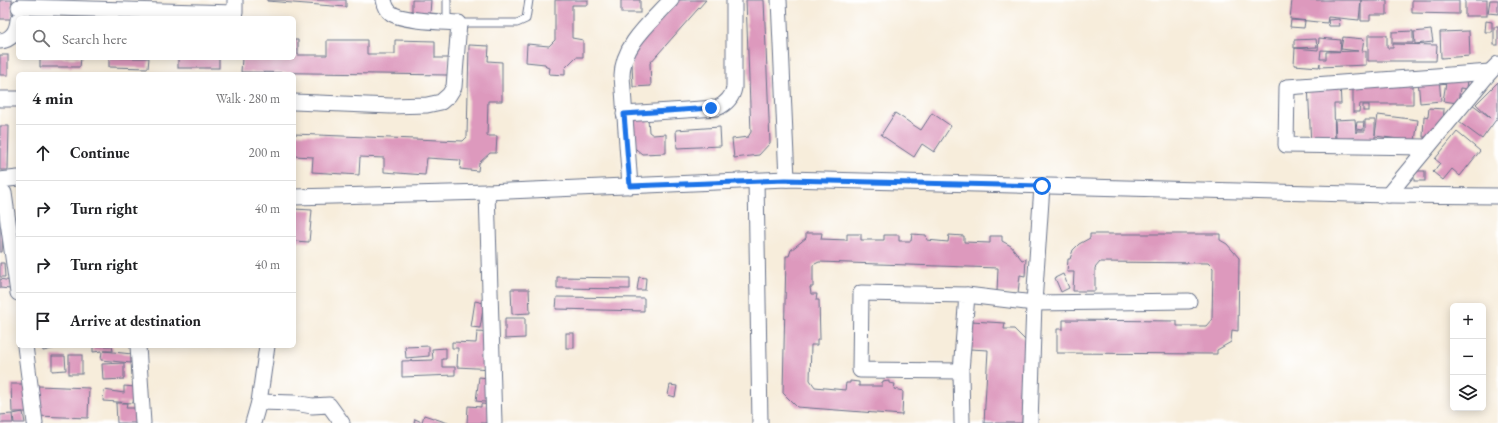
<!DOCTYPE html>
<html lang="en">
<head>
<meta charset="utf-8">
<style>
  :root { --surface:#fff; --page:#f2f2f2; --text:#202124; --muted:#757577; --line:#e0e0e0 }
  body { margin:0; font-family:"EB Garamond",serif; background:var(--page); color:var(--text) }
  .controls { position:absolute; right:12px; bottom:12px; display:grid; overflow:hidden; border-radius:6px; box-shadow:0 2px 10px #0003 }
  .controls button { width:36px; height:36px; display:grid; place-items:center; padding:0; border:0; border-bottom:1px solid var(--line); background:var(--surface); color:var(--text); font:20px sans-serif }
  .stop { position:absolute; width:12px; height:12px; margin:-9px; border:3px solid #1a73e8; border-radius:50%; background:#fff }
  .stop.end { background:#1a73e8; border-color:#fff; box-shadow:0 1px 4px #0008 }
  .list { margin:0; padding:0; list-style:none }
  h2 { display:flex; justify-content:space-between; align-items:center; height:52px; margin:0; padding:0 16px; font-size:17px }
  h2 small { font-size:13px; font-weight:400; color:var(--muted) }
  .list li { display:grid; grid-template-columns:26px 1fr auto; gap:12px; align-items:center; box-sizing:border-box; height:56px; padding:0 16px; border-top:1px solid var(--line) }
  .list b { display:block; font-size:15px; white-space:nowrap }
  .list em { font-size:13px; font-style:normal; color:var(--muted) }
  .icon { flex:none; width:22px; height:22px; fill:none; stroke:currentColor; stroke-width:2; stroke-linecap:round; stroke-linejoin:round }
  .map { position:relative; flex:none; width:1498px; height:423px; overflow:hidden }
  .search { position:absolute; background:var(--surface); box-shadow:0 2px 10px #0003; left:16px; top:16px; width:280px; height:44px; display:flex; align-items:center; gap:10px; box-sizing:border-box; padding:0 14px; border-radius:6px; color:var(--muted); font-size:15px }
  .panel { position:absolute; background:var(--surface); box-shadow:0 2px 10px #0003; left:16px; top:72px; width:280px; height:276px; border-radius:6px }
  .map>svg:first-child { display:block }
  .building { fill:#dd99bd }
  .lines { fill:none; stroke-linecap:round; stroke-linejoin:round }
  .lane-casing { stroke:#68728a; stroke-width:9 }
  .street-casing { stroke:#68728a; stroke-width:17 }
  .lane { stroke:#fff; stroke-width:7 }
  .street { stroke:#fff; stroke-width:15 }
  .route { stroke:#1a73e8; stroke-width:5 }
</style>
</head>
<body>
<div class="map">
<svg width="1498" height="423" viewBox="0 0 1498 423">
  <rect width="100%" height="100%" fill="#fff"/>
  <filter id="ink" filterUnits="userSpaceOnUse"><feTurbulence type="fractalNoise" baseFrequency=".025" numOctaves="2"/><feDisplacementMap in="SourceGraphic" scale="8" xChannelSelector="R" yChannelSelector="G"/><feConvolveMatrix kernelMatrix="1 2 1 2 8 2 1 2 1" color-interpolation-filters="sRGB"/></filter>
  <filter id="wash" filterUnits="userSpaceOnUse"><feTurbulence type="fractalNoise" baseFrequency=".012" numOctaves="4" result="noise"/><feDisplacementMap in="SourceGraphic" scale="16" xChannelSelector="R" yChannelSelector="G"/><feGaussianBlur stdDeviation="0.9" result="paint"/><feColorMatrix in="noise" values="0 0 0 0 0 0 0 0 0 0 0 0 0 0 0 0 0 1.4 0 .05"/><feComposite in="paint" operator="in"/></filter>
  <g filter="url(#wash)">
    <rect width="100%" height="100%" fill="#f7eddb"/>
    <g id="blocks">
      <g class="building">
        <rect x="0" y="0" width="12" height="19"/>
        <path d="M267,0H346V7L267,1Z"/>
        <path d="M412,0H431L430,14L412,13Z"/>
        <path d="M555,0H588V5H572V38L583,40V57H576L565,68V75L549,74L550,68L546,67L545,64L526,62L527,44L549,46L555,40Z"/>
        <rect x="621" y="0" width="19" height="13"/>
        <path d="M678,0H706L650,63L651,86L633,87L632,62L627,58Z"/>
        <path d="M746,0H764L770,143L759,155L734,158L732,139L748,137L751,132Z"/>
        <path d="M1292,0H1387V15H1370V21H1361V0L1359,20L1328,17L1327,23L1290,19Z"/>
        <path d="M1412,0H1459V14L1412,13Z"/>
        <rect x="1465" y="0" width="22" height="16"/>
        <path d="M1490,0H1498V14L1488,13Z"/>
        <path d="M1339,19L1340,26H1329L1328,20Z"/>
        <path d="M1291,20L1305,21L1304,28L1290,27Z"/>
        <path d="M1486,21L1492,22V32H1485Z"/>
        <rect x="1494" y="27" width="4" height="18"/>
        <path d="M1431,30L1433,42L1415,44L1414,32Z"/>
        <path d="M1413,31V43H1392V32Z"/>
        <path d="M1469,31L1470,56L1441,58L1440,32Z"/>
        <path d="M1368,35H1387V48H1393V44L1437,45L1436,61H1368Z"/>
        <path d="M1343,37L1364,39L1362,51H1366V65L1320,67V63L1319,67L1294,65L1295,48L1318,50L1319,38L1341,40L1340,51L1321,50L1320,59H1326V52L1358,51L1341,49Z"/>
        <path d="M1316,39L1317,47L1294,48V40Z"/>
        <path d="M294,40H298V55H327V40H367V54H395V40L435,41V58H449L448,75L241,72L242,58H294Z"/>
        <path d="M469,45L489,46L488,61L502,62V101H488L487,136H497L496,153H490L479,163L478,171L460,169L461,161L459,160L427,158L425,175L384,172V158L360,157L359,175L312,172L313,157L294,156V134L463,141L467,137Z"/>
        <rect x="0" y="55" width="8" height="20"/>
        <path d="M40,58H81L80,67H40Z"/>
        <path d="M109,58H149L148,68L109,67Z"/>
        <rect x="178" y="58" width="41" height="10"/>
        <path d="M1447,76L1468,79L1467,89L1460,88L1458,103L1443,101Z"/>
        <path d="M1439,77L1441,101L1420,103L1418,79Z"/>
        <path d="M1353,81H1413V104H1360L1359,112H1353Z"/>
        <path d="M1498,82V117L1482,139L1459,122L1472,104L1491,118L1476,104Z"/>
        <path d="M1340,83L1341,104H1334L1335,145L1311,146L1308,84Z"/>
        <rect x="1363" y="105" width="6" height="6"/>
        <path d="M1429,108L1444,109L1442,138L1423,137L1424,116L1428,117Z"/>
        <path d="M895,113L921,130L932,113L951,126L934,152L922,144L914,157L881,135Z"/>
        <path d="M1378,115L1418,120L1415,141L1375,136V141L1355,142V138L1336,139L1335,120L1355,119L1356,133V131H1365V120H1375V135Z"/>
        <path d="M648,118L649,132L653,135L666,134V153L642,154L631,145L629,119Z"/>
        <path d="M1357,122H1364L1363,130L1356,129Z"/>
        <path d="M0,126H9L8,170H0Z"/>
        <path d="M720,127L721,146L677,148L676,130Z"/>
        <path d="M1457,132L1480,151L1460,176L1452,169L1443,180L1433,172L1440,163L1435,159Z"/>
        <rect x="1414" y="171" width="11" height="10"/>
        <path d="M294,209L312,210L309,242L294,241Z"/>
        <path d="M0,226H3L2,252H0Z"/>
        <path d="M806,233H822L821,239L847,240V234H861V240H884V235H899V241H911L912,234L926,235L927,240L948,242L949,235L964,236V242L990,243V236H1002V241L1011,246L1022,260L1026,259L1025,276L1020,275L1018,293L997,292L998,268L819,262L813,265V287H810L811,294H817L816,300H819L820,339H817V345H811L810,380L815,387L845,390L846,383H850V381L859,382V386H882V382L889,381V383L895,384L894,389L903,391L902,415L797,407L783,393L786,256H789L791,250L806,238Z"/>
        <path d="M1090,234H1220V240L1227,244L1239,258L1238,331L1232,330L1231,342L1217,350V354L1057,353V329H1063V320L1177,321V326H1206L1212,319L1213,268L1208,263L1100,262L1095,268V291H1073L1074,272H1067L1068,259H1070L1073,250L1079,244L1090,238Z"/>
        <path d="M0,263H4L5,277H0Z"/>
        <path d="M1063,274L1069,288L1061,292L1055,278Z"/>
        <path d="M557,277L630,278V289L557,288Z"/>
        <path d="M639,277L646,278L645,290H637Z"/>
        <path d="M0,279L11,281L10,289L0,288Z"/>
        <path d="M511,289H529L530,313L512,314Z"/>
        <path d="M557,297L644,298V311L556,309Z"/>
        <path d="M475,301L484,303L480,328L471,327Z"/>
        <path d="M505,318H525V338L505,339Z"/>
        <path d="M971,321L1005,323L1004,329H1014L1026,341L1022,423H984L988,350L970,349Z"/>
        <path d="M477,332L494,333L493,369L457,367L458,348H452V342L476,343Z"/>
        <rect x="566" y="333" width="8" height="15"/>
        <path d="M42,346H61V347L43,351Z"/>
        <path d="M93,346H112L113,351H104L132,354L131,363L101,360L102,351L93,352Z"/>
        <path d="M429,346V356L406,358L405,347Z"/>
        <path d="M446,348V359H442V367H455V375L402,377V361L433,360L432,349Z"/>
        <rect x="69" y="355" width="13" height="19"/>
        <path d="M52,356H65L66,370L52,371Z"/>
        <path d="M124,363V379L103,380L102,364Z"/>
        <path d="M479,377L496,379L493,403L476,401Z"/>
        <path d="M11,384H26L27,412H12Z"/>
        <path d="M670,385L677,386L675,397L668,395Z"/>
        <path d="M38,386L89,388L88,418L37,416Z"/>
        <path d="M124,386L135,387L133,403L103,401L104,390L124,393Z"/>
        <path d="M116,403H127L126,408H138V423H117Z"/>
        <path d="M481,404L495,405L493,423H467L468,406L481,407Z"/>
        <path d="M23,412L25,423H14L13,414Z"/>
        <path d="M12,414L13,423H0V415Z"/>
        <path d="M424,415L448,423H414L415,419L422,422Z"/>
      </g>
    </g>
  </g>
  <g filter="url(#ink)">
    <use href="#blocks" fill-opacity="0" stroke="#68728a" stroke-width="1"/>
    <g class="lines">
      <defs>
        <g id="lane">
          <path d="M447,0V22"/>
          <path d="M459,23H517L526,19L529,0"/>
        </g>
        <g id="street">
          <path d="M779,0L787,179"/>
          <path d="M19,7L235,13V0"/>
          <path d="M0,41C12,40 17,31 18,20"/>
          <path d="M0,99H18"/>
          <path d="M294,102L391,106L427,105L441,102L449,95L454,87L459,23C444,22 401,21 391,13C387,10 385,5 384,0"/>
          <path d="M624,114L717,108C726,104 732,98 734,88V0"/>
          <path d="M1426,147L1286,145L1287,87L1490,72"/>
          <path d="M0,180L18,178"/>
          <path d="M756,180L760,423"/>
          <path d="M630,186L622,76C622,45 651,22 671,0"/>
          <path d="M487,192L494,423"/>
          <path d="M4,193L18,293"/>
          <path d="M1388,195L1490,72L1498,64"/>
          <path d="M294,197L487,192L787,179L1388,195L1498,196"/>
          <path d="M967,295L1034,303L1189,301"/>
          <path d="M25,346L35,423"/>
          <path d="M138,346L143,423"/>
          <path d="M961,371L860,370L861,293L967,295L961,371L962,423"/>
          <path d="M259,402L295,403L312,406L329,405L342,423"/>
          <path d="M253,423L259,402L267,346"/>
          <path d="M1030,423L1034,303L1042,186"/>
        </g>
      </defs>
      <use href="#lane" class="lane-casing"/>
      <use href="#street" class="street-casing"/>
      <use href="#lane" class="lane"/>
      <use href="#street" class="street"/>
    </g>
  </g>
  <g class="lines" filter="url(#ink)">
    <path class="route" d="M711,108L624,114L630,186L786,180L1042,186"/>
  </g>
</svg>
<div class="controls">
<button>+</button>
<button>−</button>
<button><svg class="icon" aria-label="layers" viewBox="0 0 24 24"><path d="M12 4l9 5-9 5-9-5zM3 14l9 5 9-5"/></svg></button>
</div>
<div class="stop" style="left:1042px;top:186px"></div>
<div class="stop end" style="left:711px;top:108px"></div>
<div class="search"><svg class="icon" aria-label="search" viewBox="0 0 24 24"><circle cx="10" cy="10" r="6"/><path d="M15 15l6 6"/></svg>Search here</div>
<section class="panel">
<h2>4 min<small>Walk · 280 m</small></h2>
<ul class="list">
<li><svg class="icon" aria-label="ahead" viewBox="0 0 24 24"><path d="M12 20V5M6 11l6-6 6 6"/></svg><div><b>Continue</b></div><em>200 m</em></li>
<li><svg class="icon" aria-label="right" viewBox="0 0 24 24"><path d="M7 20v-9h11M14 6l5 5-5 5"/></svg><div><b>Turn right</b></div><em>40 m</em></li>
<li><svg class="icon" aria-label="right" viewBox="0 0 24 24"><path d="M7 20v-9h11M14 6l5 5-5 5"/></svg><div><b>Turn right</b></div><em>40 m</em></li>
<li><svg class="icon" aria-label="arrive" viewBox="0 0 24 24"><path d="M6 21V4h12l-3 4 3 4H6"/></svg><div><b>Arrive at destination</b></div></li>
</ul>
</section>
</div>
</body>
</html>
